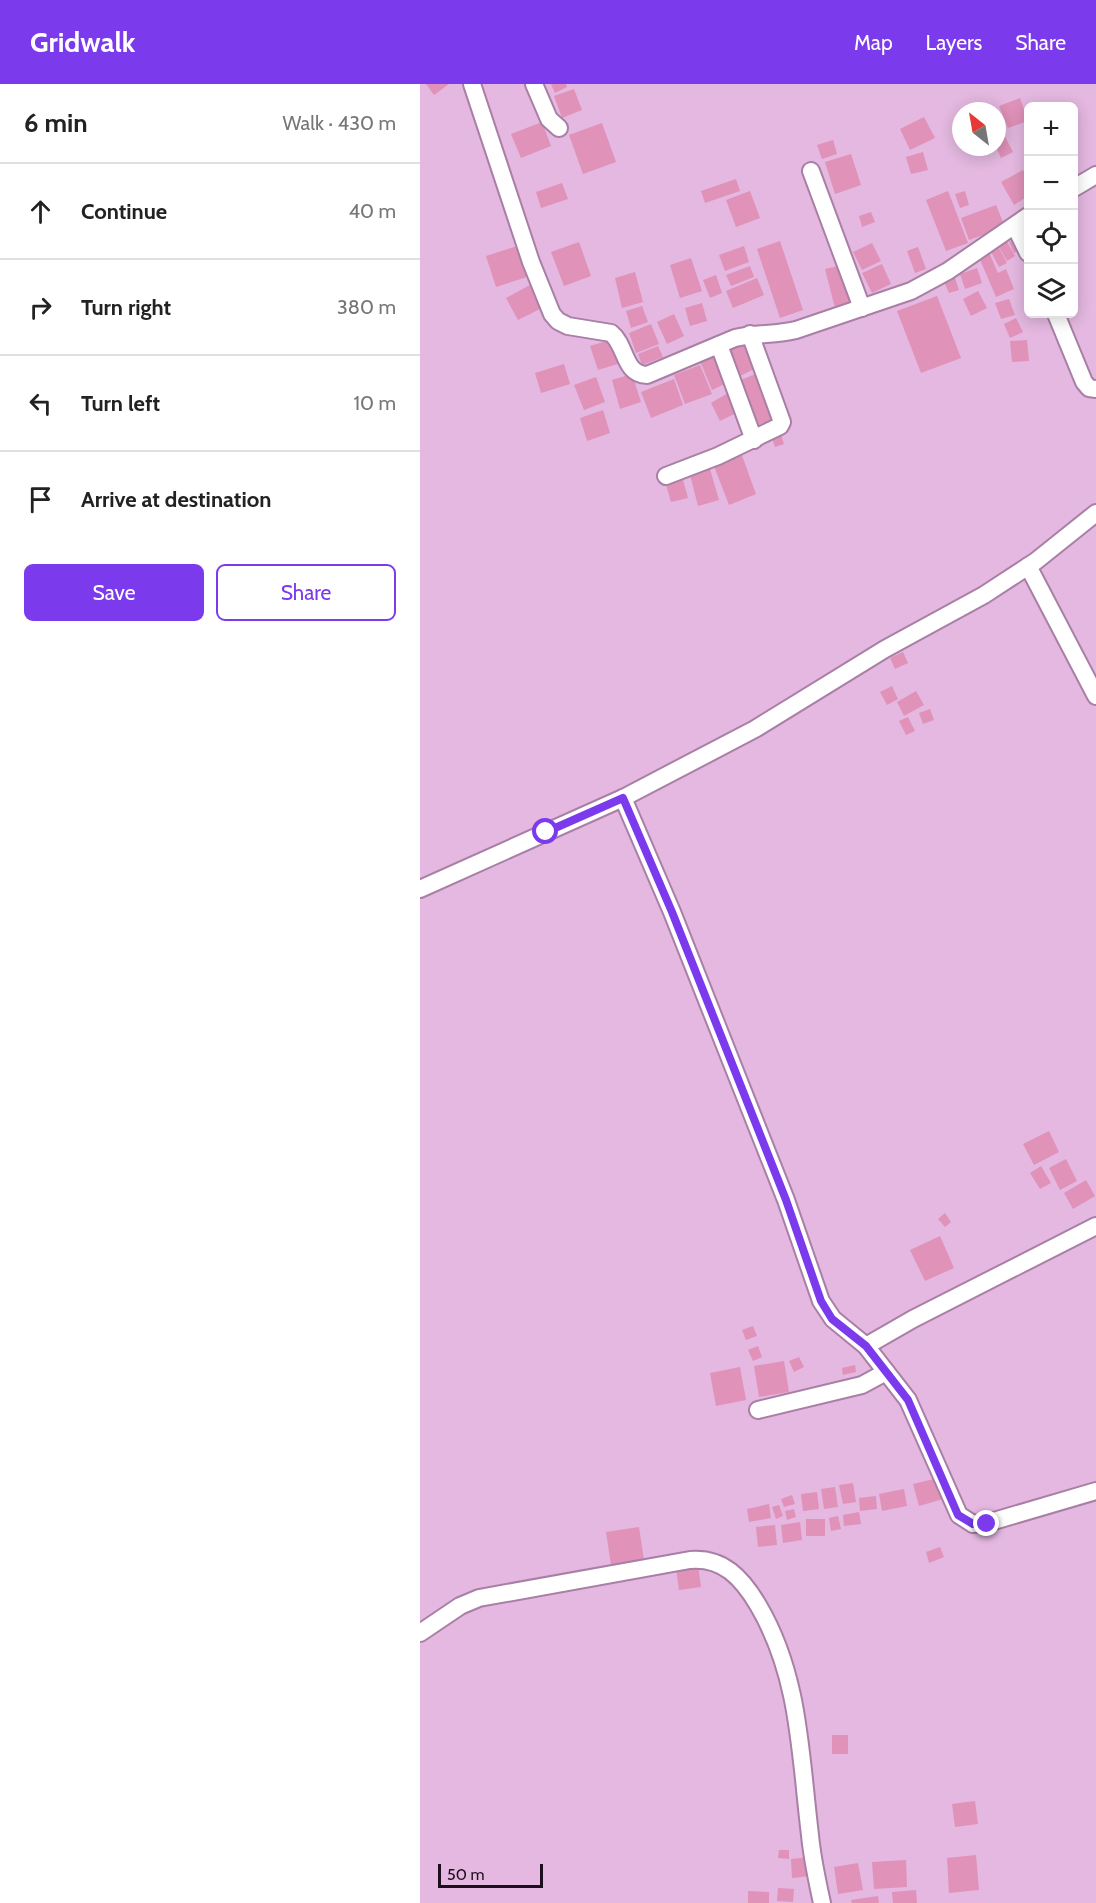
<!DOCTYPE html>
<html lang="en">
<head>
<meta charset="utf-8">
<style>
  :root { --surface:#fff; --page:#f2f2f2; --text:#222; --muted:#767676; --line:#e0e0e0; --accent:#7c3aed }
  body { margin:0; font-family:Cabin,sans-serif; background:var(--page); color:var(--text) }
  .controls { position:absolute; right:18px; top:18px; display:grid; overflow:hidden; border-radius:9px; box-shadow:0 3px 15px #0003 }
  .controls button { width:54px; height:54px; display:grid; place-items:center; padding:0; border:0; border-bottom:2px solid var(--line); background:var(--surface); color:var(--text); font:30px sans-serif }
  .compass { position:absolute; left:532px; top:18px; width:54px; height:54px; border-radius:50%; background:var(--surface); box-shadow:0 3px 15px #0003; rotate:329deg }
  .scale { position:absolute; left:18px; bottom:15px; width:105px; box-sizing:border-box; padding-left:6px; border:3px solid #1d0e1d; border-top:0; font-size:16px; line-height:21px; white-space:nowrap; color:#1d0e1d; -webkit-text-stroke:4px #e4b8e0; paint-order:stroke }
  .stop { position:absolute; width:18px; height:18px; margin:-14px; border:4px solid #7c3aed; border-radius:50%; background:#fff }
  .stop.end { background:#7c3aed; border-color:#fff; box-shadow:0 2px 6px #0008 }
  .list { margin:0; padding:0; list-style:none }
  h2 { display:flex; justify-content:space-between; align-items:center; height:78px; margin:0; padding:0 24px; font-size:26px }
  h2 small { font-size:20px; font-weight:400; color:var(--muted) }
  .list li { display:grid; grid-template-columns:39px 1fr auto; gap:18px; align-items:center; box-sizing:border-box; height:96px; padding:0 24px; border-top:2px solid var(--line) }
  .list b { display:block; font-size:22px; white-space:nowrap }
  .list em { font-size:20px; font-style:normal; color:var(--muted) }
  .actions { display:flex; gap:12px; padding:18px 24px }
  .actions a { flex:1; padding:14px 0; border:2px solid var(--accent); border-radius:9px; text-align:center; font-size:21px; color:var(--accent) }
  .actions .main { background:var(--accent); color:#fff }
  .icon { flex:none; width:33px; height:33px; fill:none; stroke:currentColor; stroke-width:2; stroke-linecap:round; stroke-linejoin:round }
  .map { position:relative; flex:none; width:676px; height:1819px; overflow:hidden }
  header { display:flex; align-items:center; gap:36px; box-sizing:border-box; height:84px; padding:0 30px; background:var(--accent); color:#fff }
  header strong { font-size:28px }
  nav { display:flex; gap:33px; margin-inline-start:auto; font-size:21px }
  main { display:flex }
  aside { flex:1; background:var(--surface) }
  .map>svg:first-child { display:block }
  .building { fill:#e092b9 }
  .lines { fill:none; stroke-linecap:round; stroke-linejoin:round }
  .street-casing { stroke:#a97fa5; stroke-width:20 }
  .street { stroke:#fff; stroke-width:16 }
  .route { stroke:#7c3aed; stroke-width:8 }
</style>
</head>
<body>
<header>
<strong>Gridwalk</strong>
<nav><a>Map</a><a>Layers</a><a>Share</a></nav>
</header>
<main>
<aside>
<h2>6 min<small>Walk · 430 m</small></h2>
<ul class="list">
<li><svg class="icon" aria-label="ahead" viewBox="0 0 24 24"><path d="M12 20V5M6 11l6-6 6 6"/></svg><div><b>Continue</b></div><em>40 m</em></li>
<li><svg class="icon" aria-label="right" viewBox="0 0 24 24"><path d="M7 20v-9h11M14 6l5 5-5 5"/></svg><div><b>Turn right</b></div><em>380 m</em></li>
<li><svg class="icon" aria-label="left" viewBox="0 0 24 24"><path d="M17 20v-9H6M10 6l-5 5 5 5"/></svg><div><b>Turn left</b></div><em>10 m</em></li>
<li><svg class="icon" aria-label="arrive" viewBox="0 0 24 24"><path d="M6 21V4h12l-3 4 3 4H6"/></svg><div><b>Arrive at destination</b></div></li>
</ul>
<div class="actions"><a class="main">Save</a><a>Share</a></div>
</aside>
<div class="map">
<svg width="676" height="1819" viewBox="0 0 676 1819">
  <rect width="100%" height="100%" fill="#e4b8e0"/>
  <g class="building">
    <path d="M6,0H29L14,11Z"/>
    <path d="M131,0H146L147,3L135,9Z"/>
    <path d="M154,5L162,26L142,34L134,12Z"/>
    <path d="M600,14L608,37L588,44L579,22Z"/>
    <path d="M504,33L515,54L490,66L480,45Z"/>
    <path d="M122,38L131,62L101,74L91,50Z"/>
    <path d="M182,39L196,78L163,90L149,51Z"/>
    <path d="M583,49L593,68L581,74L576,63L577,52Z"/>
    <path d="M413,56L417,70L402,75L397,61Z"/>
    <path d="M503,68L508,86L491,90L486,73Z"/>
    <path d="M431,70L441,101L415,110L405,78Z"/>
    <path d="M603,86L608,95V112L594,121L581,98Z"/>
    <path d="M316,95L320,107L285,119L281,107Z"/>
    <path d="M142,99L148,115L121,124L116,108Z"/>
    <path d="M330,107L340,134L316,143L306,116Z"/>
    <path d="M528,107L548,159L526,167L506,116Z"/>
    <path d="M545,107L549,121L540,124L535,110Z"/>
    <path d="M576,121L585,143L549,156L541,134Z"/>
    <path d="M451,128L455,138L442,143L439,132Z"/>
    <path d="M596,154L601,165L594,169L589,158Z"/>
    <path d="M586,156L595,172L587,177L578,161Z"/>
    <path d="M360,157L383,226L360,234L337,165Z"/>
    <path d="M159,158L171,192L144,202L131,168Z"/>
    <path d="M452,159L461,177L442,186L433,168Z"/>
    <path d="M100,161L110,192L76,203L66,172Z"/>
    <path d="M324,162L329,178L305,187L299,171Z"/>
    <path d="M578,162L587,179L579,183L570,166Z"/>
    <path d="M498,163L506,185L495,189L487,167Z"/>
    <path d="M568,166L578,189L586,185L594,205L576,213L558,171Z"/>
    <path d="M271,174L282,207L260,214L250,181Z"/>
    <path d="M462,180L471,200L452,209L442,189Z"/>
    <path d="M422,181L432,219L415,224L405,185Z"/>
    <path d="M330,182L334,193L311,202L306,191Z"/>
    <path d="M557,184L562,199L545,205L540,190Z"/>
    <path d="M215,188L223,218L202,224L195,194Z"/>
    <path d="M296,191L302,209L290,214L283,196Z"/>
    <path d="M534,191L539,206L529,209L523,195Z"/>
    <path d="M337,194L344,211L313,224L306,207Z"/>
    <path d="M110,201L122,224L98,236L86,214Z"/>
    <path d="M558,207L567,224L551,232L543,215Z"/>
    <path d="M517,212L541,274L501,289L477,227Z"/>
    <path d="M589,215L595,231L581,235L575,219Z"/>
    <path d="M282,219L287,237L270,242L265,224Z"/>
    <path d="M222,222L228,238L211,244L206,227Z"/>
    <path d="M254,230L264,252L247,260L237,238Z"/>
    <path d="M596,234L603,248L590,254L584,240Z"/>
    <path d="M231,240L239,260L216,269L209,249Z"/>
    <path d="M193,255L201,279L178,286L170,262Z"/>
    <path d="M607,256L609,277L592,278L590,257Z"/>
    <path d="M327,257L340,282L320,292L308,266Z"/>
    <path d="M238,262L243,273L222,281L218,270Z"/>
    <path d="M299,269L311,297L292,306L280,277Z"/>
    <path d="M144,280L150,300L121,309L115,289Z"/>
    <path d="M280,281L292,310L265,320L254,291Z"/>
    <path d="M340,288L361,338L337,348L316,298Z"/>
    <path d="M212,290L221,318L200,325L192,296Z"/>
    <path d="M176,293L185,318L164,326L154,301Z"/>
    <path d="M254,295L263,321L231,334L221,308Z"/>
    <path d="M308,309L318,328L300,337L291,319Z"/>
    <path d="M183,326L190,349L167,357L160,334Z"/>
    <path d="M360,347L364,360L355,363L351,351Z"/>
    <path d="M320,366L336,410L309,421L292,377Z"/>
    <path d="M290,385L299,416L278,422L270,391Z"/>
    <path d="M262,392L268,414L251,418L245,397Z"/>
    <path d="M483,568L488,579L475,585L470,574Z"/>
    <path d="M472,602L478,615L467,621L460,608Z"/>
    <path d="M496,607L504,621L484,632L477,618Z"/>
    <path d="M510,625L514,636L503,640L499,629Z"/>
    <path d="M488,633L495,647L486,651L479,637Z"/>
    <path d="M629,1047L639,1068L614,1081L603,1060Z"/>
    <path d="M646,1075L657,1097L640,1106L629,1084Z"/>
    <path d="M621,1082L631,1099L620,1105L610,1089Z"/>
    <path d="M666,1096L675,1112L653,1125L644,1109Z"/>
    <path d="M525,1129L531,1138L525,1143L518,1135Z"/>
    <path d="M520,1152L534,1184L505,1197L490,1166Z"/>
    <path d="M333,1242L337,1252L326,1256L322,1246Z"/>
    <path d="M338,1262L342,1273L333,1277L328,1266Z"/>
    <path d="M379,1273L384,1283L374,1288L369,1277Z"/>
    <path d="M364,1277L369,1308L339,1313L334,1282Z"/>
    <path d="M435,1281L436,1288L423,1291L422,1284Z"/>
    <path d="M320,1283L326,1316L296,1322L290,1289Z"/>
    <path d="M518,1394L523,1415L499,1422L493,1400Z"/>
    <path d="M433,1399L436,1418L423,1420L419,1401Z"/>
    <path d="M415,1403L418,1423L404,1425L401,1405Z"/>
    <path d="M484,1405L487,1422L462,1427L459,1410Z"/>
    <path d="M397,1408L399,1425L383,1427L381,1410Z"/>
    <path d="M372,1411L375,1420L364,1423L361,1415Z"/>
    <path d="M456,1412L457,1425L440,1427L439,1414Z"/>
    <path d="M349,1420L351,1434L329,1438L327,1425Z"/>
    <path d="M359,1421L363,1432L356,1435L352,1423Z"/>
    <path d="M374,1425L376,1433L367,1436L365,1427Z"/>
    <path d="M439,1428L441,1440L424,1442L423,1431Z"/>
    <path d="M418,1432L421,1445L411,1447L409,1434Z"/>
    <rect x="386" y="1435" width="19" height="17"/>
    <path d="M380,1438L382,1456L363,1459L361,1441Z"/>
    <path d="M355,1441L357,1461L338,1463L336,1443Z"/>
    <path d="M219,1443L224,1476L191,1481L186,1448Z"/>
    <path d="M520,1463L524,1473L509,1479L506,1468Z"/>
    <path d="M278,1481L281,1503L259,1506L256,1484Z"/>
    <rect x="412" y="1651" width="16" height="19"/>
    <path d="M555,1717L558,1740L535,1743L532,1720Z"/>
    <path d="M359,1766H369V1775L358,1774Z"/>
    <path d="M556,1771L559,1806L529,1809L527,1774Z"/>
    <path d="M390,1773L392,1792L372,1794L371,1775Z"/>
    <path d="M486,1776L487,1803L454,1805L452,1778Z"/>
    <path d="M438,1779L443,1806L418,1810L414,1783Z"/>
    <path d="M358,1804L374,1805L373,1818L357,1817Z"/>
    <path d="M496,1806L497,1819H473L472,1808Z"/>
    <path d="M328,1807L349,1808V1819H328Z"/>
    <path d="M458,1812L459,1819H432L431,1816Z"/>
  </g>
  <g class="lines">
    <defs>
      <g id="street">
        <path d="M52,0L111,178L132,230L138,237L148,242L191,249C207,262 203,290 227,291L315,254C336,249 356,251 376,246L491,207L528,187L608,132"/>
        <path d="M114,0L129,35L139,44"/>
        <path d="M391,87L442,224"/>
        <path d="M654,104L676,91"/>
        <path d="M595,142L608,169"/>
        <path d="M636,230L664,298L669,304L676,305"/>
        <path d="M299,261L334,356"/>
        <path d="M246,392L298,372L360,342L362,338L330,250"/>
        <path d="M608,482L676,612"/>
        <path d="M203,714L252,828L366,1116L401,1217L413,1235L446,1262L488,1316L539,1431L553,1440L567,1439L676,1407"/>
        <path d="M0,805L203,714L335,645L465,565L564,511L616,477L676,429"/>
        <path d="M446,1262L493,1235L676,1142"/>
        <path d="M338,1326L442,1301L466,1288"/>
        <path d="M0,1549L40,1522L59,1514L270,1476C303,1473 322,1494 338,1521C380,1592 380,1670 390,1751C392,1774 397,1796 402,1819"/>
      </g>
    </defs>
    <use href="#street" class="street-casing"/>
    <use href="#street" class="street"/>
  </g>
  <g class="lines">
    <path class="route" d="M126,748L203,714L252,828L366,1116L401,1217L412,1235L446,1262L488,1316L538,1431L553,1440H567"/>
  </g>
</svg>
<div class="controls">
<button>+</button>
<button>−</button>
<button><svg class="icon" aria-label="locate" viewBox="0 0 24 24"><circle cx="12" cy="12" r="6"/><path d="M12 2v4M12 18v4M2 12h4M18 12h4"/></svg></button>
<button><svg class="icon" aria-label="layers" viewBox="0 0 24 24"><path d="M12 4l9 5-9 5-9-5zM3 14l9 5 9-5"/></svg></button>
</div>
<svg class="compass" viewBox="-18 -18 36 36"><path d="M0-13l5 13h-10z" fill="#e53935"/><path d="M0 13l5-13h-10z" fill="#767676"/></svg>
<div class="scale">50 m</div>
<div class="stop" style="left:126px;top:748px"></div>
<div class="stop end" style="left:567px;top:1440px"></div>
</div>
</main>
</body>
</html>
